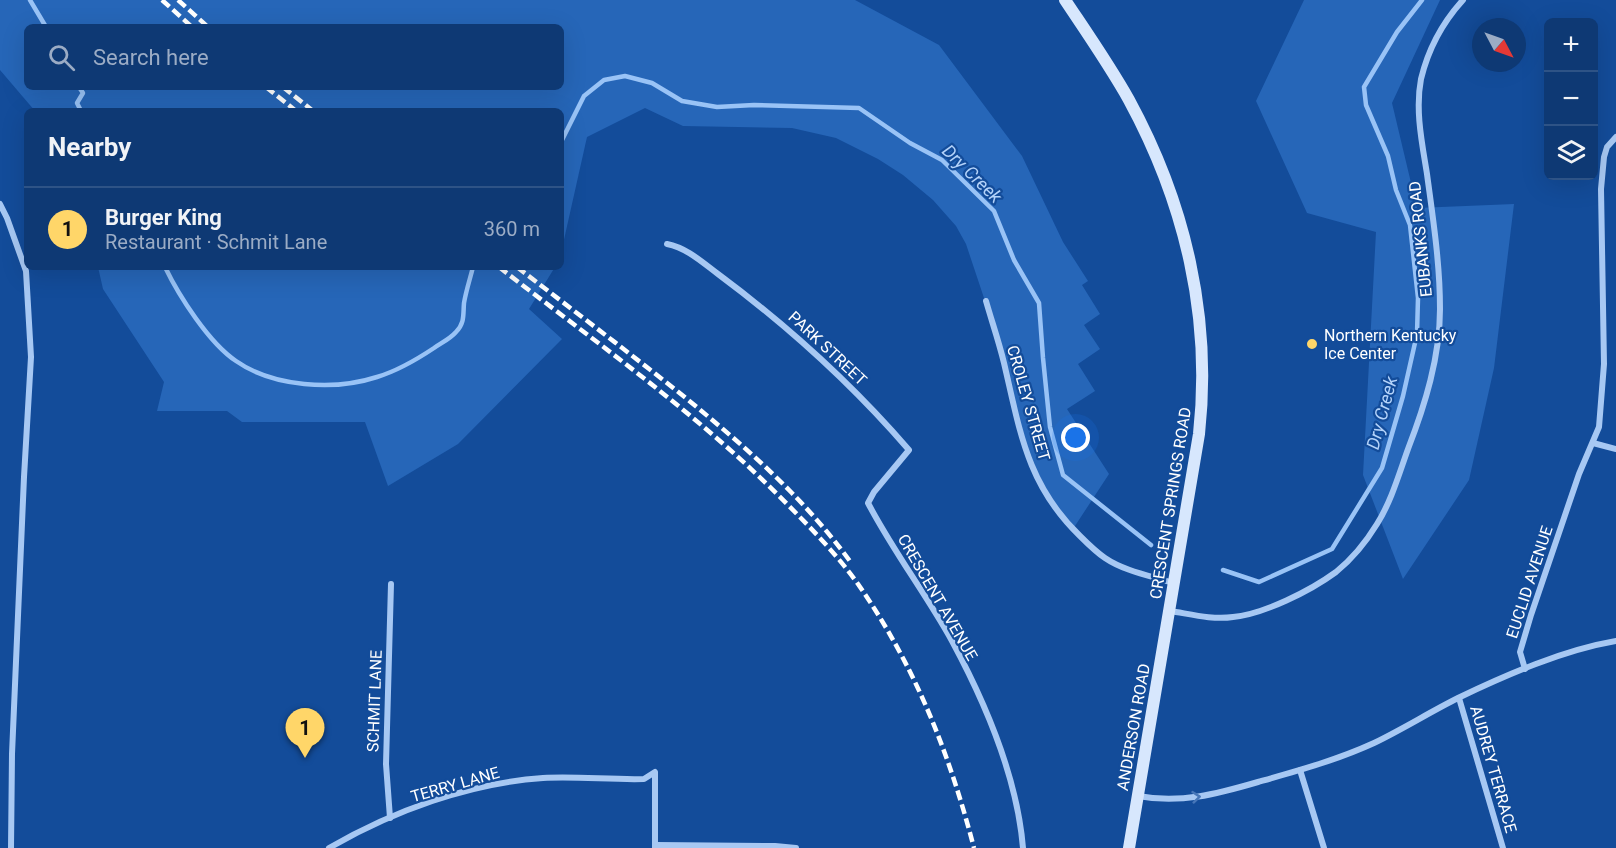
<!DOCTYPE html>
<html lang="en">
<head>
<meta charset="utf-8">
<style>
  :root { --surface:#0e3974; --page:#174079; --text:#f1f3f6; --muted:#9bacc5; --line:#2e5386; --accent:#ffd669 }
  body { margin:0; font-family:Roboto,sans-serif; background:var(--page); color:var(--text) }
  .controls { position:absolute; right:18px; top:18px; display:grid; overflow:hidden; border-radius:9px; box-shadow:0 6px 24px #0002 }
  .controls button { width:54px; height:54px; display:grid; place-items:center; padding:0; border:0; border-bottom:2px solid var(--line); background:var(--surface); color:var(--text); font:30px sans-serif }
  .compass { position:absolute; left:1472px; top:18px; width:54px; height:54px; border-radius:50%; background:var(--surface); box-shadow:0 6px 24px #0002; rotate:131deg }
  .you { position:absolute; left:1076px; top:438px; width:21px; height:21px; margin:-15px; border:4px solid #fff; border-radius:50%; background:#1a73e8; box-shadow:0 0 0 9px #1a73e833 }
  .badge { display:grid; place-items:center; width:39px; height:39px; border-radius:50%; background:var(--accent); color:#111; font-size:20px; font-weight:700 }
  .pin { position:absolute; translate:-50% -50px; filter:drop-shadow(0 2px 3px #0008) }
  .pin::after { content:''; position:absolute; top:32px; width:21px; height:18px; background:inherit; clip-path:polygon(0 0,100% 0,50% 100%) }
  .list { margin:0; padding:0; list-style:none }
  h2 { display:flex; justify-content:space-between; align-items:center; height:78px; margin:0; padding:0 24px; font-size:26px }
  h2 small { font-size:20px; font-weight:400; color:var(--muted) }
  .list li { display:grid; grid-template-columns:39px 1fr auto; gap:18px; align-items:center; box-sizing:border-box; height:84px; padding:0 24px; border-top:2px solid var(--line) }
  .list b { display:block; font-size:22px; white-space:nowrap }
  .list p { margin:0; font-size:20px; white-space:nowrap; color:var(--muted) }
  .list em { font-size:20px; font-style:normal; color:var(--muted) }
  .icon { flex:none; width:33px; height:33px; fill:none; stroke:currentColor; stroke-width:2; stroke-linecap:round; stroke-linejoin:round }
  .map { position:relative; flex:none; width:1616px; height:848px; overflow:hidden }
  .search { position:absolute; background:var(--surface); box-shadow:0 6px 24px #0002; left:24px; top:24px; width:540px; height:66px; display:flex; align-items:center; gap:15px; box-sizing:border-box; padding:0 21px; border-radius:9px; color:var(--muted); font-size:22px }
  .panel { position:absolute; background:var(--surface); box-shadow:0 6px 24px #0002; left:24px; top:108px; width:540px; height:162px; border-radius:9px }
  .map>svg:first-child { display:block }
  .green { fill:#2666b8; fill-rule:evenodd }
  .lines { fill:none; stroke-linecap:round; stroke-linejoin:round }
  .stream { stroke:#99c3f6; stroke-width:4.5 }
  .minor { stroke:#a7c8f3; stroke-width:6 }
  .secondary { stroke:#d7e7fd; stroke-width:12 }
  .rail { stroke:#fff; stroke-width:4.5; stroke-dasharray:10 4.5; stroke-linecap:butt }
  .oneway { stroke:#4777b9 }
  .poi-dot { fill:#ffd669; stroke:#134c9a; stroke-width:2 }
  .labels { text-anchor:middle; stroke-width:4.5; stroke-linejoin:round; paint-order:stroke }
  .street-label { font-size:16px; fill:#fff; stroke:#134c9a }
  .poi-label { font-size:16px; fill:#fff; stroke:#134c9a; text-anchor:start }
  .water-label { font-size:18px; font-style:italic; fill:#b4d3fa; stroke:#134c9a }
</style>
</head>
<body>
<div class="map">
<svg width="1616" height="848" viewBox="0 0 1616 848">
  <rect width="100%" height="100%" fill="#134c9a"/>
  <g class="green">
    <path d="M0,0H855L939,45L1022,156L1063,242L1088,281L1082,285L1100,314L1084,325L1100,349L1078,364L1095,391L1067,409L1109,474L1073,529L1057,510L1023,443L990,316L966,244L956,226L933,200L903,175L878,159L836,138L792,128L683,126L645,108L587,137L561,253V111H35L0,70ZM27,27H561V87H27Z"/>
    <path d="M1304,0H1440L1392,103L1417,208L1514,204L1494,368L1469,480L1403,579L1363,475L1376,232L1307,213L1256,101Z"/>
    <path d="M98,267H555L529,309L562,339L458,444L388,486L365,422H242L227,411H157L164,382L103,289Z"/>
  </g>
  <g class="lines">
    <g class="stream">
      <path d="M30,0L46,27"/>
      <path d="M79,87L83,93L77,103L81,111"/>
      <path d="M561,142L584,96L604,80L625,76L652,83L682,101L717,107L754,105L859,108L910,143L942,160L994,211L1014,260L1039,303L1043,358L1050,427L1063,475L1151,545"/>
      <path d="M165,267C179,296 209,343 236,361C273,387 334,391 377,377C397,371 416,360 434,348C441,343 450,339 456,332C465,323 463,314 464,303C466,291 470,279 473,267"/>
      <path d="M1223,570L1259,582L1332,549L1382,468L1403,396L1417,334L1418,298L1410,225L1396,190L1388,156L1366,105L1364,87L1397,32L1422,0"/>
    </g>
    <g class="minor">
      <path d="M0,204L7,218L26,271L31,357L24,477L12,754L11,848"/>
      <path d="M667,244C687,248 702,262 718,274C788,326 852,384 909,450L874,492L868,503C893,551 926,594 952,641C986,704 1017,776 1023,848"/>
      <path d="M986,301C992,322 999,342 1004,363C1020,431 1027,485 1080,536C1088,544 1096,552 1105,558C1124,571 1151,576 1173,583"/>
      <path d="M1593,443L1616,449"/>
      <path d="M1170,611C1190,614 1212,620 1233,617C1264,614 1310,591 1336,572C1352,559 1366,542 1377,524C1391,502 1399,474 1408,449C1425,405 1440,357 1440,309C1440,263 1433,219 1427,174C1422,143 1415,110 1421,79C1428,50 1443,22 1463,0"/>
      <path d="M1525,669L1520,652L1531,615L1579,474L1599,427L1604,364L1601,189L1604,157L1607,147L1616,137"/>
      <path d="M1459,698L1503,848"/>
      <path d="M1300,770L1324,848"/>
      <path d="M1138,796C1180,804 1217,794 1258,782C1297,771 1337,760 1374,743C1403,729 1430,712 1458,698C1506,675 1563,650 1616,641"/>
      <path d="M390,818L386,764L391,584"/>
      <path d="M656,845L775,846L796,848"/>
      <path d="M329,848C393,811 469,783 543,778C576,776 611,780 644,779L655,772V848"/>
    </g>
    <path class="secondary" d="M1065,0C1087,33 1110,66 1129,100C1185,203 1212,317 1199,434L1129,848"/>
    <g class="rail">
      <path d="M162,0L192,27"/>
      <path d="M178,0L208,27"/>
      <path d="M266,87L296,111"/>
      <path d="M283,87L313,111"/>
      <path d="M499,267C594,341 694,411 779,496C807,524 835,552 858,584C915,666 949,752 974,848"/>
      <path d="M517,267C574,311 631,354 687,399C748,449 806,500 852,564"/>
    </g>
  </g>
  <defs><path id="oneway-chevron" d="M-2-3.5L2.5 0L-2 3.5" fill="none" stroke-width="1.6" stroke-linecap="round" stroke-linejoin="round" transform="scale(1.5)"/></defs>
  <use class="oneway" href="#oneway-chevron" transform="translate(1196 797) rotate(-6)"/>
  <circle class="poi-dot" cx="1312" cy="344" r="6"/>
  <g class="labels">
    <g class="street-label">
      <text transform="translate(1420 239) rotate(-96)" y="6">EUBANKS ROAD</text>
      <text transform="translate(828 348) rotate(43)" y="6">PARK STREET</text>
      <text transform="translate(1029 403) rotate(74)" y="6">CROLEY STREET</text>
      <text transform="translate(1170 503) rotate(-81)" y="6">CRESCENT SPRINGS ROAD</text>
      <text transform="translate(1529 582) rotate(-72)" y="6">EUCLID AVENUE</text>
      <text transform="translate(938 597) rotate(60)" y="6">CRESCENT AVENUE</text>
      <text transform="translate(374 701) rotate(-88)" y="6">SCHMIT LANE</text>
      <text transform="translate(1133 727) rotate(-80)" y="6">ANDERSON ROAD</text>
      <text transform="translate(1494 769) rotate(74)" y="6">AUDREY TERRACE</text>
      <text transform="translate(455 784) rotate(-16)" y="6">TERRY LANE</text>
    </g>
    <g class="poi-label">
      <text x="1324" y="341">Northern Kentucky<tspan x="1324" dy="18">Ice Center</tspan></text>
    </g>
    <g class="water-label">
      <text transform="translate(972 174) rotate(44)" y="6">Dry Creek</text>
      <text transform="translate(1382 413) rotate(-75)" y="6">Dry Creek</text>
    </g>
  </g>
</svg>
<div class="controls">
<button>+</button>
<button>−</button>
<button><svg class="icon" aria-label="layers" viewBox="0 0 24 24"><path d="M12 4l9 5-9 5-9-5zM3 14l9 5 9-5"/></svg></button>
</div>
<svg class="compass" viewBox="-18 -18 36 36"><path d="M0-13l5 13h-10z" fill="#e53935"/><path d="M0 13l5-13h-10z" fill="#9bacc5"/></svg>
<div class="you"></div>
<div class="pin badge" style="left:305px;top:758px">1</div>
<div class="search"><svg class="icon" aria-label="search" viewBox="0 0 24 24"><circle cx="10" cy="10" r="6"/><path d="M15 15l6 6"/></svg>Search here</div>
<section class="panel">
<h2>Nearby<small></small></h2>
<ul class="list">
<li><span class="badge">1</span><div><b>Burger King</b><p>Restaurant · Schmit Lane</p></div><em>360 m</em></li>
</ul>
</section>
</div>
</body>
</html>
